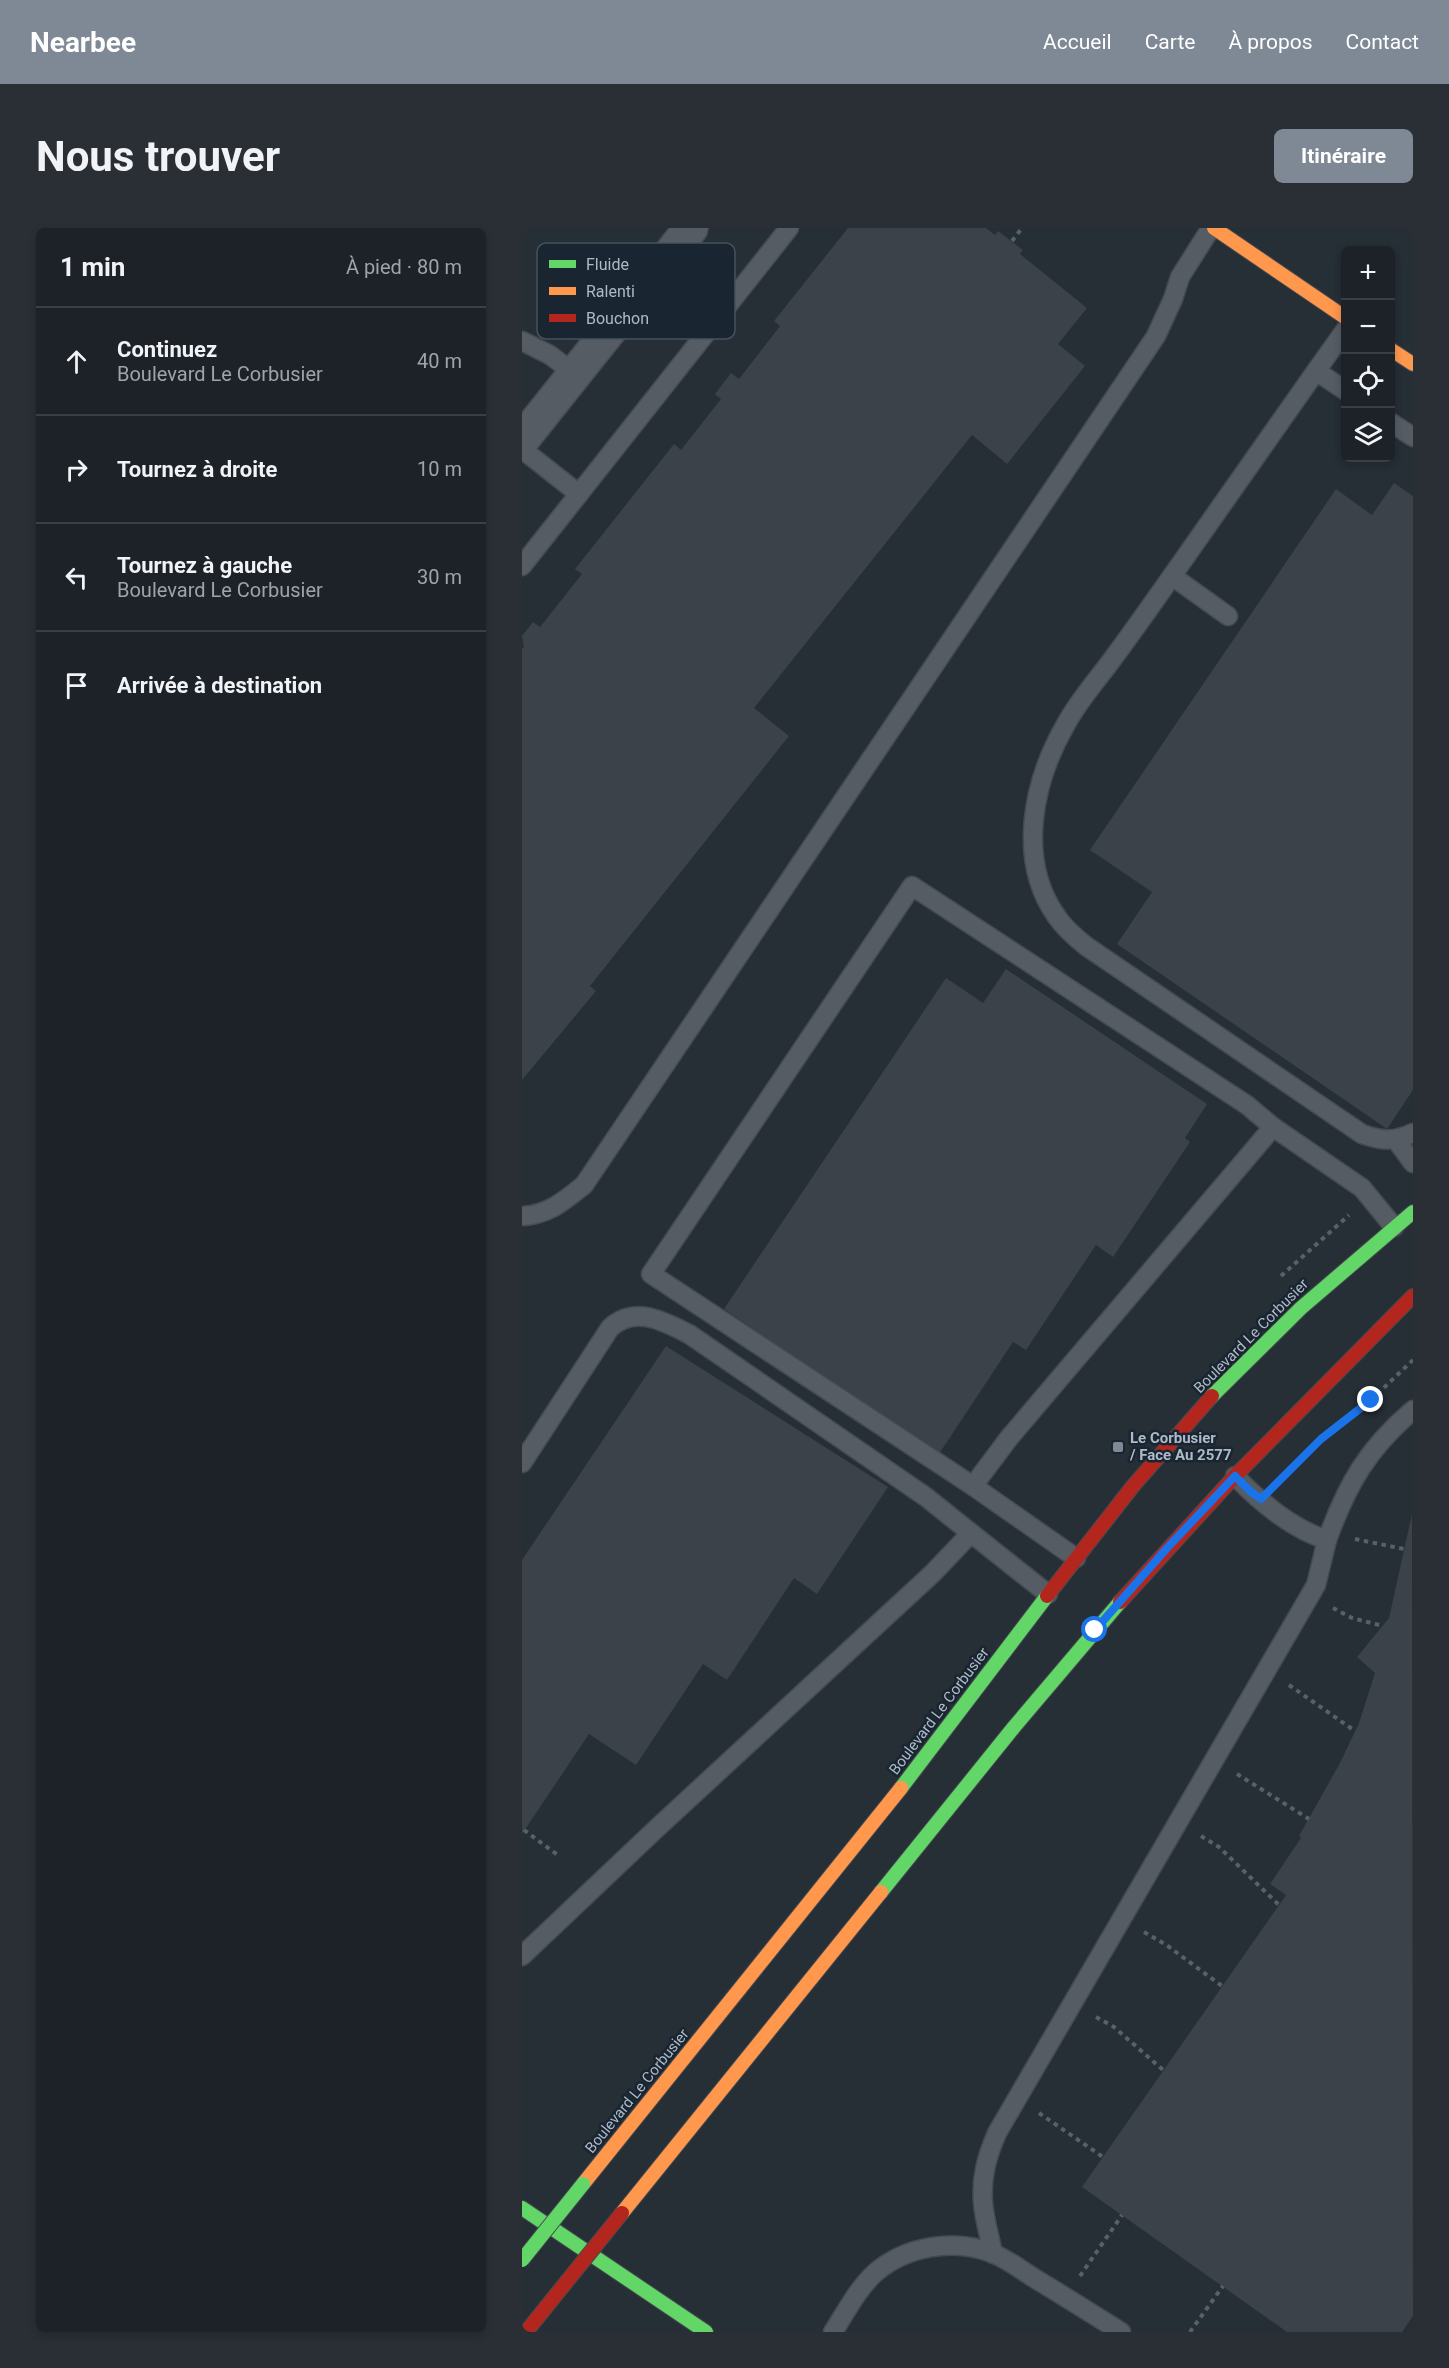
<!DOCTYPE html>
<html lang="fr">
<head>
<meta charset="utf-8">
<style>
  :root { --surface:#1c2228; --page:#292f34; --text:#f1f3f6; --muted:#a0a4a8; --line:#3a3f45; --accent:#7e8995 }
  body { margin:0; font-family:Roboto,sans-serif; background:var(--page); color:var(--text) }
  .controls { position:absolute; right:18px; top:18px; display:grid; overflow:hidden; border-radius:9px; box-shadow:0 3px 9px #0003 }
  .controls button { width:54px; height:54px; display:grid; place-items:center; padding:0; border:0; border-bottom:2px solid var(--line); background:var(--surface); color:var(--text); font:30px sans-serif }
  .stop { position:absolute; width:18px; height:18px; margin:-14px; border:4px solid #1a73e8; border-radius:50%; background:#fff }
  .stop.end { background:#1a73e8; border-color:#fff; box-shadow:0 2px 6px #0008 }
  .list { margin:0; padding:0; list-style:none }
  h2 { display:flex; justify-content:space-between; align-items:center; height:78px; margin:0; padding:0 24px; font-size:26px }
  h2 small { font-size:20px; font-weight:400; color:var(--muted) }
  .list li { display:grid; grid-template-columns:39px 1fr auto; gap:18px; align-items:center; box-sizing:border-box; height:108px; padding:0 24px; border-top:2px solid var(--line) }
  .list b { display:block; font-size:22px; white-space:nowrap }
  .list p { margin:0; font-size:20px; white-space:nowrap; color:var(--muted) }
  .list em { font-size:20px; font-style:normal; color:var(--muted) }
  .icon { flex:none; width:33px; height:33px; fill:none; stroke:currentColor; stroke-width:2; stroke-linecap:round; stroke-linejoin:round }
  .map { position:relative; flex:none; width:891px; height:2104px; overflow:hidden; border-radius:9px }
  header { display:flex; align-items:center; gap:36px; box-sizing:border-box; height:84px; padding:0 30px; background:var(--accent); color:#fff }
  header strong { font-size:28px }
  nav { display:flex; gap:33px; margin-inline-start:auto; font-size:21px }
  .intro { display:flex; align-items:center; justify-content:space-between; box-sizing:border-box; height:144px; padding:0 36px }
  h1 { margin:0; font-size:42px }
  .button { padding:15px 27px; border-radius:9px; background:var(--accent); color:#fff; font-size:21px; font-weight:700 }
  main { display:flex; gap:36px; padding:0 36px }
  aside { flex:1; background:var(--surface); border-radius:9px; box-shadow:0 3px 9px #0003 }
  .map>svg:first-child { display:block }
  .building { fill:#3b4249 }
  .lines { fill:none; stroke-linecap:round; stroke-linejoin:round }
  .lane-casing { stroke:#444a50; stroke-width:21 }
  .street-casing { stroke:#444a50; stroke-width:36 }
  .fast-casing { stroke:#444a50; stroke-width:16 }
  .slow-casing { stroke:#444a50; stroke-width:16 }
  .jam-casing { stroke:#444a50; stroke-width:16 }
  .path { stroke:#586167; stroke-width:4; stroke-dasharray:4.5 4.5; stroke-linecap:butt }
  .lane { stroke:#565c64; stroke-width:18 }
  .street { stroke:#565c64; stroke-width:33 }
  .fast { stroke:#63d668; stroke-width:14 }
  .slow { stroke:#ff974d; stroke-width:14 }
  .jam { stroke:#b3261e; stroke-width:14 }
  .fast-bridge-casing { stroke:#444a50; stroke-width:16; stroke-linecap:butt }
  .jam-bridge-casing { stroke:#444a50; stroke-width:16; stroke-linecap:butt }
  .fast-bridge { stroke:#63d668; stroke-width:14 }
  .jam-bridge { stroke:#b3261e; stroke-width:14 }
  .route { stroke:#1a73e8; stroke-width:8 }
  .poi-dot { fill:#7e8995; stroke:#192531; stroke-width:2 }
  .labels { text-anchor:middle; stroke-width:5; stroke-linejoin:round; paint-order:stroke }
  .street-label { font-size:15px; fill:#aebac8; stroke:#192531 }
  .poi-label { font-size:15px; font-weight:bold; fill:#aebac8; stroke:#192531; text-anchor:start }
  .key { fill:#192531; stroke:#46525e; stroke-width:1.5 }
  .key-label { font-size:16px; fill:#aebac8 }
</style>
</head>
<body>
<header>
<strong>Nearbee</strong>
<nav><a>Accueil</a><a>Carte</a><a>À propos</a><a>Contact</a></nav>
</header>
<div class="intro"><h1>Nous trouver</h1><a class="button">Itinéraire</a></div>
<main>
<aside>
<h2>1 min<small>À pied · 80 m</small></h2>
<ul class="list">
<li><svg class="icon" aria-label="ahead" viewBox="0 0 24 24"><path d="M12 20V5M6 11l6-6 6 6"/></svg><div><b>Continuez</b><p>Boulevard Le Corbusier</p></div><em>40 m</em></li>
<li><svg class="icon" aria-label="right" viewBox="0 0 24 24"><path d="M7 20v-9h11M14 6l5 5-5 5"/></svg><div><b>Tournez à droite</b></div><em>10 m</em></li>
<li><svg class="icon" aria-label="left" viewBox="0 0 24 24"><path d="M17 20v-9H6M10 6l-5 5 5 5"/></svg><div><b>Tournez à gauche</b><p>Boulevard Le Corbusier</p></div><em>30 m</em></li>
<li><svg class="icon" aria-label="arrive" viewBox="0 0 24 24"><path d="M6 21V4h12l-3 4 3 4H6"/></svg><div><b>Arrivée à destination</b></div></li>
</ul>
</aside>
<div class="map">
<svg width="891" height="2104" viewBox="0 0 891 2104">
  <rect width="100%" height="100%" fill="#262e36"/>
  <g class="building">
    <path d="M326,0H464L473,7L476,3L501,22L498,26L565,80L536,116L563,138L485,236L450,207L232,480L267,508L68,758L74,763L0,852V421L2,419L0,408L11,394L18,399L60,346L53,341L152,216L159,222L199,171L193,166L209,145L217,151L258,98L252,93Z"/>
    <path d="M872,255L891,268V862L865,901L595,716L630,664L568,622L814,261L850,287Z"/>
    <path d="M484,741L685,876L663,910L668,914L591,1029L574,1017L504,1122L491,1114L417,1226L202,1081L424,750L461,775Z"/>
    <path d="M144,1118L366,1259L295,1366L272,1350L205,1452L181,1436L114,1537L67,1506L0,1606V1332Z"/>
    <path d="M890,1286L891,2088L880,2104H765L560,1959L764,1667L748,1656L779,1610L777,1608L818,1535L837,1495L853,1445L835,1429L867,1390Z"/>
  </g>
  <g class="lines">
    <defs>
      <g id="lane">
        <path d="M824,101L794,143L824,163"/>
        <path d="M0,113L28,127L53,146"/>
        <path d="M868,194L891,209"/>
        <path d="M0,221L57,266"/>
        <path d="M0,338L267,0"/>
        <path d="M650,348C631,375 612,402 592,429C576,451 557,472 544,496C511,553 494,632 535,689C543,701 554,710 564,718L840,906C860,913 872,914 891,905"/>
        <path d="M706,388L650,348L794,143"/>
        <path d="M874,912L891,935"/>
        <path d="M0,988C26,987 42,973 62,957L634,108L651,71L658,49L689,0"/>
        <path d="M0,1235L88,1100C113,1077 141,1093 167,1106L404,1269L449,1305"/>
        <path d="M451,1258L129,1046L390,658L725,877L751,899"/>
        <path d="M805,1312C825,1257 845,1221 891,1182"/>
        <path d="M554,1330L451,1258L487,1210L751,899L840,960L872,999"/>
        <path d="M0,1728L134,1601L411,1345L449,1305L526,1366"/>
        <path d="M471,2026C468,2009 462,1991 461,1974C459,1949 465,1928 475,1905L794,1357L805,1312C770,1301 738,1274 713,1248"/>
        <path d="M311,2104C324,2084 336,2060 354,2044C385,2018 432,2010 470,2025C487,2032 502,2044 517,2053C545,2070 572,2087 599,2104"/>
      </g>
      <path id="street" d="M0,212L169,0"/>
      <g id="fast">
        <path d="M690,1168L779,1080L891,984"/>
        <path d="M379,1560L525,1368"/>
        <path d="M359,1664L492,1499L598,1374"/>
        <path d="M0,1980L184,2104"/>
      </g>
      <g id="slow">
        <path d="M692,0L824,90"/>
        <path d="M868,121L891,136"/>
        <path d="M61,1956L379,1560"/>
        <path d="M100,1985L359,1664"/>
      </g>
      <g id="jam">
        <path d="M525,1368L611,1258L690,1168"/>
        <path d="M598,1374L713,1248L891,1068"/>
      </g>
    </defs>
    <use href="#lane" class="lane-casing"/>
    <use href="#street" class="street-casing"/>
    <use href="#fast" class="fast-casing"/>
    <use href="#slow" class="slow-casing"/>
    <use href="#jam" class="jam-casing"/>
    <g class="path">
      <path d="M490,13L500,0"/>
      <path d="M759,1048L827,987"/>
      <path d="M806,1205L849,1172L891,1132"/>
      <path d="M833,1311L882,1321"/>
      <path d="M811,1380L830,1390L861,1398"/>
      <path d="M767,1457L833,1503"/>
      <path d="M715,1546L787,1591"/>
      <path d="M2,1602L37,1628"/>
      <path d="M679,1608L697,1619L757,1677"/>
      <path d="M622,1704L643,1716L700,1758"/>
      <path d="M574,1789L592,1799L641,1842"/>
      <path d="M517,1885L581,1929"/>
      <path d="M558,2048L600,1987"/>
      <path d="M668,2104L701,2058"/>
    </g>
    <use href="#lane" class="lane"/>
    <use href="#street" class="street"/>
    <use href="#fast" class="fast"/>
    <use href="#slow" class="slow"/>
    <use href="#jam" class="jam"/>
    <defs>
      <path id="fast-bridge" d="M0,2032L61,1956"/>
      <path id="jam-bridge" d="M4,2104L100,1985"/>
    </defs>
    <use href="#fast-bridge" class="fast-bridge-casing"/>
    <use href="#jam-bridge" class="jam-bridge-casing"/>
    <use href="#fast-bridge" class="fast-bridge"/>
    <use href="#jam-bridge" class="jam-bridge"/>
  </g>
  <g class="lines">
    <path class="route" d="M573,1402L646,1319L713,1248L729,1264L739,1271L799,1211L849,1172"/>
  </g>
  <rect class="poi-dot" x="590" y="1213" width="12" height="12" rx="3"/>
  <g class="labels">
    <g class="street-label">
      <text transform="translate(729 1108) rotate(-45)" y="5">Boulevard Le Corbusier</text>
      <text transform="translate(417 1483) rotate(-53)" y="5">Boulevard Le Corbusier</text>
      <text transform="translate(115 1863) rotate(-51)" y="5">Boulevard Le Corbusier</text>
    </g>
    <g class="poi-label">
      <text x="608" y="1215">Le Corbusier<tspan x="608" dy="17">/ Face Au 2577</tspan></text>
    </g>
  </g>
  <rect x="15" y="15" width="198" height="96" rx="9" class="key"/>
  <rect x="27" y="32" width="27" height="8" fill="#63d668"/>
  <rect x="27" y="59" width="27" height="8" fill="#ff974d"/>
  <rect x="27" y="86" width="27" height="8" fill="#b3261e"/>
  <g class="key-label">
    <text x="64" y="42">Fluide</text>
    <text x="64" y="69">Ralenti</text>
    <text x="64" y="96">Bouchon</text>
  </g>
</svg>
<div class="controls">
<button>+</button>
<button>−</button>
<button><svg class="icon" aria-label="locate" viewBox="0 0 24 24"><circle cx="12" cy="12" r="6"/><path d="M12 2v4M12 18v4M2 12h4M18 12h4"/></svg></button>
<button><svg class="icon" aria-label="layers" viewBox="0 0 24 24"><path d="M12 4l9 5-9 5-9-5zM3 14l9 5 9-5"/></svg></button>
</div>
<div class="stop" style="left:573px;top:1402px"></div>
<div class="stop end" style="left:849px;top:1172px"></div>
</div>
</main>
</body>
</html>
